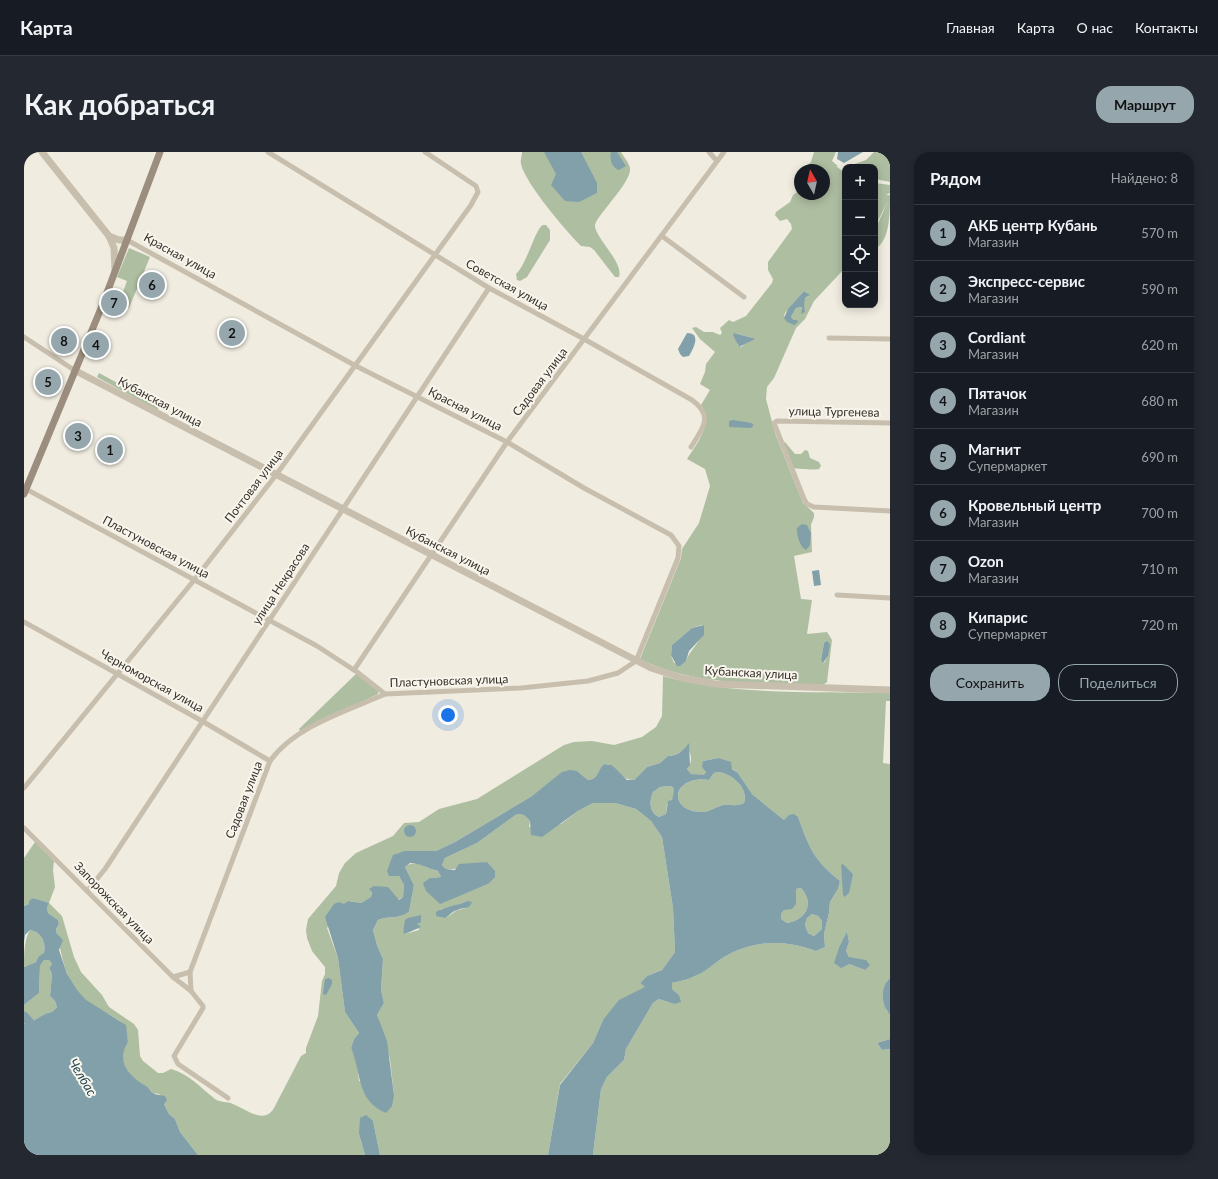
<!DOCTYPE html>
<html lang="ru">
<head>
<meta charset="utf-8">
<style>
  :root { --surface:#171b24; --page:#242831; --text:#f1f3f6; --muted:#9ea1a6; --line:#363941; --accent:#95a6ad }
  body { margin:0; font-family:Lato,sans-serif; background:var(--page); color:var(--text) }
  .controls { position:absolute; right:12px; top:12px; display:grid; overflow:hidden; border-radius:8px; box-shadow:0 2px 10px #0003 }
  .controls button { width:36px; height:36px; display:grid; place-items:center; padding:0; border:0; border-bottom:1px solid var(--line); background:var(--surface); color:var(--text); font:20px sans-serif }
  .compass { position:absolute; left:770px; top:12px; width:36px; height:36px; border-radius:50%; background:var(--surface); box-shadow:0 2px 10px #0003; rotate:351deg }
  .you { position:absolute; left:424px; top:563px; width:14px; height:14px; margin:-10px; border:3px solid #fff; border-radius:50%; background:#1a73e8; box-shadow:0 0 0 6px #1a73e833 }
  .badge { display:grid; place-items:center; width:26px; height:26px; border-radius:50%; background:var(--accent); color:#111; font-size:13px; font-weight:700 }
  .pin { position:absolute; translate:-50% -50%; border:2px solid #fff; box-shadow:0 1px 4px #0006 }
  .list { margin:0; padding:0; list-style:none }
  h2 { display:flex; justify-content:space-between; align-items:center; height:52px; margin:0; padding:0 16px; font-size:17px }
  h2 small { font-size:13px; font-weight:400; color:var(--muted) }
  .list li { display:grid; grid-template-columns:26px 1fr auto; gap:12px; align-items:center; box-sizing:border-box; height:56px; padding:0 16px; border-top:1px solid var(--line) }
  .list b { display:block; font-size:15px; white-space:nowrap }
  .list p { margin:0; font-size:13px; white-space:nowrap; color:var(--muted) }
  .list em { font-size:13px; font-style:normal; color:var(--muted) }
  .actions { display:flex; gap:8px; padding:12px 16px }
  .actions a { flex:1; padding:9px 0; border:1px solid var(--accent); border-radius:16px; text-align:center; font-size:14px; color:var(--accent) }
  .actions .main { background:var(--accent); color:#111 }
  .icon { flex:none; width:22px; height:22px; fill:none; stroke:currentColor; stroke-width:2; stroke-linecap:round; stroke-linejoin:round }
  .map { position:relative; flex:none; width:866px; height:1003px; overflow:hidden; border-radius:16px }
  header { display:flex; align-items:center; gap:24px; box-sizing:border-box; height:56px; padding:0 20px; background:var(--surface); border-bottom:1px solid var(--line) }
  header strong { font-size:19px }
  nav { display:flex; gap:22px; margin-inline-start:auto; font-size:14px }
  .intro { display:flex; align-items:center; justify-content:space-between; box-sizing:border-box; height:96px; padding:0 24px }
  h1 { margin:0; font-size:28px }
  .button { padding:10px 18px; border-radius:16px; background:var(--accent); color:#111; font-size:14px; font-weight:700 }
  main { display:flex; gap:24px; padding:0 24px }
  aside { flex:1; background:var(--surface); border-radius:16px; box-shadow:0 2px 10px #0003 }
  .map>svg:first-child { display:block }
  .green { fill:#aebea1; fill-rule:evenodd }
  .water { fill:#82a0aa; fill-rule:evenodd }
  .lines { fill:none; stroke-linecap:round; stroke-linejoin:round }
  .river { stroke:#82a0aa; stroke-width:9 }
  .minor { stroke:#c7bead; stroke-width:5 }
  .tertiary { stroke:#c7bead; stroke-width:7 }
  .secondary { stroke:#9b8e7e; stroke-width:7 }
  .labels { text-anchor:middle; stroke-width:4; stroke-linejoin:round; paint-order:stroke }
  .street-label { font-size:12px; fill:#36312a; stroke:#f8f5ec }
  .water-label { font-size:13px; font-style:italic; fill:#254753; stroke:#f8f5ec }
</style>
</head>
<body>
<header>
<strong>Карта</strong>
<nav><a>Главная</a><a>Карта</a><a>О нас</a><a>Контакты</a></nav>
</header>
<div class="intro"><h1>Как добраться</h1><a class="button">Маршрут</a></div>
<main>
<div class="map">
<svg width="866" height="1003" viewBox="0 0 866 1003">
  <rect width="100%" height="100%" fill="#f0ece0"/>
  <g class="green">
    <path d="M498,0H597C600,5 605,11 606,16C608,30 572,64 571,73C570,85 600,110 595,125H591L570,98L566,95L557,94C542,79 501,31 497,12C496,8 498,4 498,0Z"/>
    <path d="M790,0H812L808,9L814,14H812L821,21V116L790,149L781,167L772,176L750,226L743,235L742,247L751,281L779,351L790,361V365L787,373L788,400L770,404L777,447L788,448L783,482L803,480L808,488L803,530L799,533C738,531 672,535 616,507L657,406L658,397L675,371L686,334L681,317L663,307C673,291 690,271 677,253L686,238L676,232L681,220L682,212L691,200L676,187L668,176L672,175L680,180H689L696,183L698,181L696,176L705,168L709,170L722,164L748,131L749,127L744,118V110L768,77L767,72L763,67L756,69L751,63L752,60L766,50L769,43L776,38V42H800V18H778L787,10ZM780,139L782,140L785,144L781,146L777,160L778,155L772,156L767,165L771,169L765,171L760,164L761,161ZM710,181L729,186L717,195L714,194ZM785,376L786,393L776,388L774,385ZM678,473H680C679,490 668,494 662,509L650,511L647,503L648,493L668,476ZM800,491L804,504L800,511L797,508Z"/>
    <path d="M850,0H866V30L851,27V15H822L842,8Z"/>
    <path d="M851,31L866,33V41L862,43H866C866,62 866,89 851,97V78L864,49L851,74Z"/>
    <path d="M519,73H522L526,78V88L503,125L496,129L493,128L492,122C503,112 512,75 519,73Z"/>
    <path d="M105,96L126,105L105,156L95,151L103,129L93,125Z"/>
    <path d="M75,221L136,254L133,258L73,225Z"/>
    <path d="M761,290L771,302H777L781,298L784,299L786,306L795,310L797,314L795,317C792,318 774,317 769,316L759,291Z"/>
    <path d="M332,522L354,539V542L276,579L275,577Z"/>
    <path d="M639,524C708,544 794,539 866,541V549H862L859,611L866,612V826L863,829L862,858L866,863V887L853,891L858,898L866,897V1003H569L577,937L583,925L600,908L602,897L629,851L635,847L650,852L655,843L648,837V831C655,829 664,828 671,824C681,820 690,811 700,805C730,788 760,787 792,799L801,795L800,782L805,761L806,750L814,737L816,729C789,707 786,697 774,665L760,668L728,642L714,621L694,606L679,609L682,620L680,624L667,622L663,617C669,610 668,601 662,594C658,601 652,603 644,604L636,611L623,615L610,628C599,628 595,621 588,613L580,612C573,618 575,627 564,628L553,619L523,633L508,644L431,690L412,699H381L375,724L380,733L379,745L374,748L369,742L348,740L347,745L337,751L324,749L303,776L314,806L321,860L335,881L330,887L327,896L333,910L335,929L370,943L366,907L353,863L360,851L357,838L359,807L353,793L349,778L354,768C367,763 372,768 385,760L390,733L381,715C392,706 401,717 414,719L417,725L406,726L434,744L464,732L463,710C449,712 436,718 422,717L418,713L421,706L453,691L493,662L500,663L506,669L505,675L537,672L554,659L569,651H591L612,657L627,669L638,685L649,756L651,800L638,818L623,824L616,831L622,835L579,868L569,891L536,932L524,1003H356L349,969L335,982L341,1003H174L156,980L151,967L145,962L135,942L129,941C124,935 120,935 114,931C105,925 96,910 99,898C99,896 102,892 104,890L101,873C90,863 74,859 62,849C40,831 38,802 32,777L35,772L34,768L24,761L23,755L24,751L9,746L5,752L0,754V706L11,690L30,709L29,718L31,735L25,751L38,764L50,805L57,820L78,843L85,855L110,872L114,878L116,904L119,909L134,921H139L147,917C165,922 177,936 191,947C197,951 203,949 209,952C222,957 240,973 250,956L277,904L282,901V896L294,864L298,829L301,822V815L288,799L283,786L282,778L284,767L312,734L315,721L321,711L332,701L369,684L380,671L395,670L415,657L453,647L540,593L550,590L568,589L590,593L618,585L632,575L638,564ZM817,713L829,722L819,743L820,739ZM443,749V756L433,758L422,766L416,757L427,756ZM393,772L395,778L381,782L379,778L382,774ZM823,779L825,790L822,799L825,805L841,818L825,812L816,793Z"/>
    <path d="M695,620C708,622 725,636 720,651C713,655 706,652 699,653C691,655 686,660 678,660C643,660 647,623 685,628L690,621Z"/>
    <path d="M645,634L649,635C652,642 649,648 643,652L642,662L635,665C625,660 625,649 629,640L636,635Z"/>
    <path d="M777,736C791,751 782,768 763,771L757,767V762L771,743L772,737Z"/>
    <path d="M788,762L794,764L798,769V777L790,784L784,781L781,773L783,766Z"/>
    <path d="M6,778C18,780 22,791 20,802L14,805L12,810L0,815C0,803 0,787 6,778Z"/>
    <path d="M20,808H25L28,812L25,816L28,822L26,844L31,849L33,855L28,860C17,861 11,871 0,872V853L15,841L16,814Z"/>
  </g>
  <g class="water">
    <path d="M520,0H557L573,31V41L555,50L541,49L527,33L532,22Z"/>
    <path d="M587,0H593L602,14L595,18C588,16 585,7 587,0Z"/>
    <path d="M814,0H839L820,11L813,7Z"/>
    <path d="M780,139L786,143L781,146L780,154L781,160L777,162L778,155L772,156L767,165L770,168H773L774,170L770,173L763,170L760,166L764,157Z"/>
    <path d="M663,181C678,181 669,197 665,204L659,205L656,202L654,197Z"/>
    <path d="M710,181L729,186L731,187L715,195L709,183Z"/>
    <path d="M709,268L727,271L730,273L727,276L705,275V269Z"/>
    <path d="M778,372L783,373L787,381L786,393L782,398C776,395 772,382 773,376Z"/>
    <path d="M795,418L797,433L790,434L788,419Z"/>
    <path d="M680,473V483L665,499L662,509L656,514H653L647,503L648,493L668,476Z"/>
    <path d="M803,489L806,492L804,504L799,511L797,508L800,491Z"/>
    <path d="M665,591L666,613L663,617L667,622L680,623L682,620L678,615L679,609L694,606L707,610L708,617L714,621L728,642L760,668L765,663L770,662L774,665C786,697 789,707 816,729L814,737L806,750L805,761L800,782L801,795L792,799C760,787 730,788 700,805C690,811 682,820 671,824C664,828 655,829 648,831V837L655,843L657,850L650,852L635,847L629,851L602,897L600,908L583,925L577,937L569,1003H524L536,933L569,891L579,868L595,848L621,835L616,831L623,824L638,818L651,800L649,756L638,685L627,669L612,657L591,651H569L554,659L518,685L507,683L506,669L500,663L493,662L453,691L421,706L418,713L422,717L431,718L435,712L463,710L471,719V725L464,732L416,752L402,739L399,731L406,726L417,725L414,719C404,717 396,711 386,711L381,715L390,733L385,760C372,768 367,763 354,768L349,778L353,793L359,807L357,838L360,851L353,863L363,889L370,943L368,954L362,961C332,948 338,922 327,896L330,887L335,881L321,860L314,806L301,765L310,752L315,750L320,752L324,749L337,751L347,745L348,740L345,737L350,734L364,735L375,748L379,745L380,733L375,724H365L363,719L369,703L381,699H412L431,690L508,644L538,620L546,618L553,619L564,628C575,627 573,618 580,612L588,613L603,628H610L623,615L636,611L644,604C656,603 658,599 665,591ZM695,620C708,622 725,636 720,651C713,655 706,652 699,653C691,655 686,660 678,660C643,660 647,623 685,628L690,621ZM645,634L649,635L650,639L648,648L644,649L642,662L635,665C625,660 625,649 629,640L636,635ZM777,736C791,751 782,768 763,771L757,767V762L760,758L768,757L772,752V737ZM788,762L794,764L798,769V777L790,784L784,781L781,773L783,766Z"/>
    <circle cx="386" cy="679" r="6"/>
    <path d="M819,712L829,722L825,741L821,745L819,743L817,713Z"/>
    <path d="M9,746L25,751L23,755L24,761L34,768L35,772L32,777L33,782L39,788L35,798L43,822L53,838L62,848L102,873L104,890C91,910 106,925 122,934C125,936 126,939 129,941C132,943 137,943 141,944L143,948L140,952L145,962L151,967L156,980L174,1003H0V872C11,871 17,861 28,860L33,855L31,849L26,844L28,822L25,816L28,812L25,808H20L16,814L15,841L0,853V815L12,810L14,805L20,801C22,791 18,780 6,778L1,783L0,790V754L5,752V749Z"/>
    <path d="M443,749L448,750C445,758 440,755 433,758C429,759 425,763 422,766L412,764V760C419,755 433,754 443,749Z"/>
    <path d="M397,763V770L393,772L397,775L381,782L379,780L381,768L384,766Z"/>
    <path d="M823,779L825,790L822,799L825,805L842,808L846,813L841,818L825,812L817,816L810,811L816,793Z"/>
    <path d="M305,826L308,828V832L302,843L299,842L301,827Z"/>
    <path d="M866,826V863C857,853 856,835 866,826Z"/>
    <path d="M866,887V897L858,898L853,891Z"/>
    <path d="M342,963L349,969L356,1003H341L335,982L336,966Z"/>
  </g>
  <g class="lines">
    <path class="river" d="M0,864L14,880"/>
    <g class="minor">
      <path d="M244,0L465,136L560,187L668,248C690,264 679,276 667,295"/>
      <path d="M685,0L693,9"/>
      <path d="M638,84L720,145"/>
      <path d="M0,185L50,218"/>
      <path d="M805,186L866,187"/>
      <path d="M866,271L753,269L750,271L780,347L783,352L790,355L866,359"/>
      <path d="M0,336L293,494L333,520L361,542L497,536L564,529L594,521L612,509L654,406L655,394L647,383L560,336L483,290L332,214L103,88"/>
      <path d="M813,443L866,446"/>
      <path d="M0,470L178,569L246,609"/>
      <path d="M330,518L483,290L700,0"/>
      <path d="M0,636L171,427L252,323L447,53L454,40L452,34L401,0"/>
      <path d="M0,676L149,825L167,839"/>
      <path d="M64,738L81,717L465,136"/>
      <path d="M149,825L166,820"/>
      <path d="M204,946L154,912L150,904L179,856V854L167,839L166,820L246,609C271,574 323,559 361,542"/>
    </g>
    <g class="tertiary">
      <path d="M18,0L85,84L90,96L91,119"/>
      <path d="M85,84L95,88H103"/>
      <path d="M50,218L627,516L658,526L691,532L866,538"/>
    </g>
    <path class="secondary" d="M0,342L78,154L136,0"/>
  </g>
  <g class="labels">
    <g class="street-label">
      <text transform="translate(156 104) rotate(29)" y="4">Красная улица</text>
      <text transform="translate(483 133) rotate(29)" y="4">Советская улица</text>
      <text transform="translate(516 230) rotate(-53)" y="4">Садовая улица</text>
      <text transform="translate(136 250) rotate(28)" y="4">Кубанская улица</text>
      <text transform="translate(441 257) rotate(27)" y="4">Красная улица</text>
      <text transform="translate(810 260) rotate(1)" y="4">улица Тургенева</text>
      <text transform="translate(230 334) rotate(-53)" y="4">Почтовая улица</text>
      <text transform="translate(132 395) rotate(28)" y="4">Пластуновская улица</text>
      <text transform="translate(424 399) rotate(27)" y="4">Кубанская улица</text>
      <text transform="translate(257 432) rotate(-57)" y="4">улица Некрасова</text>
      <text transform="translate(727 521) rotate(3)" y="4">Кубанская улица</text>
      <text transform="translate(128 529) rotate(29)" y="4">Черноморская улица</text>
      <text transform="translate(425 529) rotate(-2)" y="4">Пластуновская улица</text>
      <text transform="translate(220 648) rotate(-69)" y="4">Садовая улица</text>
      <text transform="translate(90 751) rotate(46)" y="4">Запорожская улица</text>
    </g>
    <g class="water-label">
      <text transform="translate(59 925) rotate(59)" y="5">Челбас</text>
    </g>
  </g>
</svg>
<div class="controls">
<button>+</button>
<button>−</button>
<button><svg class="icon" aria-label="locate" viewBox="0 0 24 24"><circle cx="12" cy="12" r="6"/><path d="M12 2v4M12 18v4M2 12h4M18 12h4"/></svg></button>
<button><svg class="icon" aria-label="layers" viewBox="0 0 24 24"><path d="M12 4l9 5-9 5-9-5zM3 14l9 5 9-5"/></svg></button>
</div>
<svg class="compass" viewBox="-18 -18 36 36"><path d="M0-13l5 13h-10z" fill="#e53935"/><path d="M0 13l5-13h-10z" fill="#9ea1a6"/></svg>
<div class="you"></div>
<div class="pin badge" style="left:86px;top:298px">1</div>
<div class="pin badge" style="left:208px;top:181px">2</div>
<div class="pin badge" style="left:54px;top:284px">3</div>
<div class="pin badge" style="left:72px;top:193px">4</div>
<div class="pin badge" style="left:24px;top:230px">5</div>
<div class="pin badge" style="left:128px;top:133px">6</div>
<div class="pin badge" style="left:90px;top:151px">7</div>
<div class="pin badge" style="left:40px;top:189px">8</div>
</div>
<aside>
<h2>Рядом<small>Найдено: 8</small></h2>
<ul class="list">
<li><span class="badge">1</span><div><b>АКБ центр Кубань</b><p>Магазин</p></div><em>570 m</em></li>
<li><span class="badge">2</span><div><b>Экспресс-сервис</b><p>Магазин</p></div><em>590 m</em></li>
<li><span class="badge">3</span><div><b>Cordiant</b><p>Магазин</p></div><em>620 m</em></li>
<li><span class="badge">4</span><div><b>Пятачок</b><p>Магазин</p></div><em>680 m</em></li>
<li><span class="badge">5</span><div><b>Магнит</b><p>Супермаркет</p></div><em>690 m</em></li>
<li><span class="badge">6</span><div><b>Кровельный центр</b><p>Магазин</p></div><em>700 m</em></li>
<li><span class="badge">7</span><div><b>Ozon</b><p>Магазин</p></div><em>710 m</em></li>
<li><span class="badge">8</span><div><b>Кипарис</b><p>Супермаркет</p></div><em>720 m</em></li>
</ul>
<div class="actions"><a class="main">Сохранить</a><a>Поделиться</a></div>
</aside>
</main>
</body>
</html>
